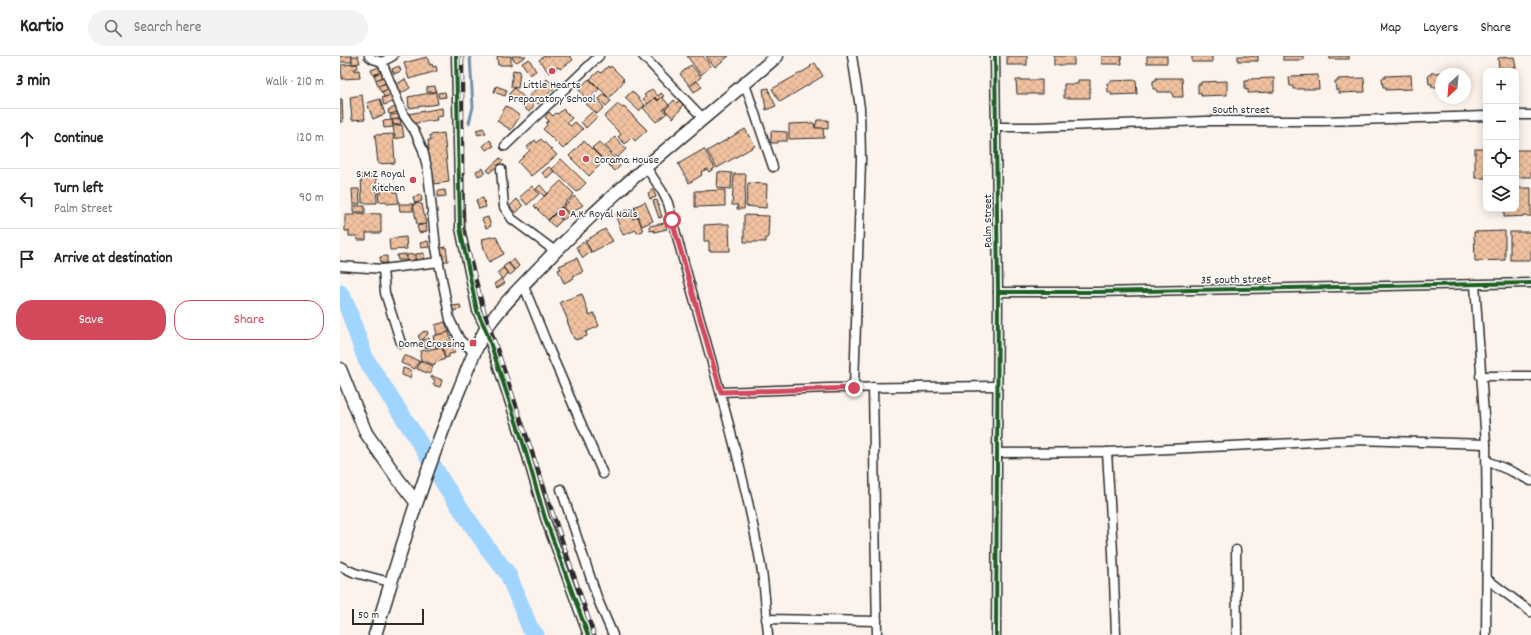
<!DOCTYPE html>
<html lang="en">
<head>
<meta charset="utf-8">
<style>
  :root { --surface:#fff; --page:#f2f2f2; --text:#222; --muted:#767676; --line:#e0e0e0; --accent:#d1495b }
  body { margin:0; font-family:Dekko,sans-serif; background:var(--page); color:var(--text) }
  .controls { position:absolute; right:12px; top:12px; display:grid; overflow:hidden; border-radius:8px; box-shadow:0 2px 10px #0003 }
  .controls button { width:36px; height:36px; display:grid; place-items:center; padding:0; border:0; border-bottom:1px solid var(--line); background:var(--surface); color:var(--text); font:20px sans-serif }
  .compass { position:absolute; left:1095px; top:12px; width:36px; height:36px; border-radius:50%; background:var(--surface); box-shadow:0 2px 10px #0003; rotate:206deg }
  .scale { position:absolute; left:12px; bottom:10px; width:72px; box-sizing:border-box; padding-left:4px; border:2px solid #2b2b2b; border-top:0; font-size:11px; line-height:14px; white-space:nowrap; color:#2b2b2b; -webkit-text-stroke:3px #fff; paint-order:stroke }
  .stop { position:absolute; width:12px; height:12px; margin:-9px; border:3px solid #d1495b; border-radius:50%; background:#fff }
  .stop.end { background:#d1495b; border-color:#fff; box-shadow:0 1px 4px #0008 }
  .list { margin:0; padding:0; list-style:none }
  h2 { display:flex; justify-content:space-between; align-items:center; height:52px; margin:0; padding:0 16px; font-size:17px }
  h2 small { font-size:13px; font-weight:400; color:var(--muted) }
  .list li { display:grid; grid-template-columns:26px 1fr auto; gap:12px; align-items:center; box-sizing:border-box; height:60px; padding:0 16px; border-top:1px solid var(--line) }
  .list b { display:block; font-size:15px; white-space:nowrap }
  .list p { margin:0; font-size:13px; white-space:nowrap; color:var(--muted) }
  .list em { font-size:13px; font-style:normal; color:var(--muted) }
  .actions { display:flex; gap:8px; padding:12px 16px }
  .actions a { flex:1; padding:9px 0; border:1px solid var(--accent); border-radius:16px; text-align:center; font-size:14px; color:var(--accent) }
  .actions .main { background:var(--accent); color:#fff }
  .icon { flex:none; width:22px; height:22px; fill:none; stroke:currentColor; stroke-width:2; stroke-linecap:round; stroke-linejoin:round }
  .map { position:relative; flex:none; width:1191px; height:579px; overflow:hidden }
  header { display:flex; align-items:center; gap:24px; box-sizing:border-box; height:56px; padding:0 20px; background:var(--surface); border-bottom:1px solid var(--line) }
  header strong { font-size:19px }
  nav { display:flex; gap:22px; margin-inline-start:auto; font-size:14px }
  .search { width:280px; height:36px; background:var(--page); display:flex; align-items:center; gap:10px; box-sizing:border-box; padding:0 14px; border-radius:22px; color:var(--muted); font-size:15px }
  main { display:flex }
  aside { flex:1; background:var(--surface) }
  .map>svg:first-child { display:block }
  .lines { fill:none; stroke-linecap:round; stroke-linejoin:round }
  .stream { stroke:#7191aa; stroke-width:3 }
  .river { stroke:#a0d5ff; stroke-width:17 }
  .building { fill:url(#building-cross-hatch); stroke:#2b2b2b }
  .street-casing { stroke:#2b2b2b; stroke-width:11 }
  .secondary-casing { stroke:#2b2b2b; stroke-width:15 }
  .street { stroke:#fff; stroke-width:8 }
  .secondary { stroke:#fff; stroke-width:12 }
  .rail-casing { stroke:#2b2b2b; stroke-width:4.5 }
  .rail { stroke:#fff; stroke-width:3; stroke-dasharray:9; stroke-linecap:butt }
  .cycleway-casing { stroke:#fff; stroke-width:6 }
  .cycleway { stroke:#1b5e20; stroke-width:4 }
  .route { stroke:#d1495b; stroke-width:5 }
  .poi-dot { fill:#d1495b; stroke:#fff; stroke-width:1.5 }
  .labels { text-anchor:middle; stroke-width:3; stroke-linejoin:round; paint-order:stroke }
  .poi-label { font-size:12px; fill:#2b2b2b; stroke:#fff; text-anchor:start }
  .street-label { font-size:12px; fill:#2b2b2b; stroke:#fff }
</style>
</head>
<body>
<header>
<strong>Kartio</strong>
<div class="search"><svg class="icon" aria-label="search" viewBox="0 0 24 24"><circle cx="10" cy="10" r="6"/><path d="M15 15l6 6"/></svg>Search here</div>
<nav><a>Map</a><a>Layers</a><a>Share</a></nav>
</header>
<main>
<aside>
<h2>3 min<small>Walk · 210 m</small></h2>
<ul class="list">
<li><svg class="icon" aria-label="ahead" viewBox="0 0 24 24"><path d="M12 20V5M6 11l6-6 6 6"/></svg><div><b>Continue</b></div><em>120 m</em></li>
<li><svg class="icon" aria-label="left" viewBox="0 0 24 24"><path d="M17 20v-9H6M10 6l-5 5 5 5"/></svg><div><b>Turn left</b><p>Palm Street</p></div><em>90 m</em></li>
<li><svg class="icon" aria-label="arrive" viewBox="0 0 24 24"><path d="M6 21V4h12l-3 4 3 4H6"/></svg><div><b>Arrive at destination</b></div></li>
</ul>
<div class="actions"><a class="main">Save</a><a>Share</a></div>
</aside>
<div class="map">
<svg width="1191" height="579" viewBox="0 0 1191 579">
  <defs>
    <pattern id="building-cross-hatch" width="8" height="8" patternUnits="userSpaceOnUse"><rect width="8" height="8" fill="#f1c2a0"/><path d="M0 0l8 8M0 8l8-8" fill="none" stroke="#cfa78a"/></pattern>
  </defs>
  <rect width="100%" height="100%" fill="#fcf3ec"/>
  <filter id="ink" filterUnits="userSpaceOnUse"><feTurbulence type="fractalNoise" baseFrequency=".025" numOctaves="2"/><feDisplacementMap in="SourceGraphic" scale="8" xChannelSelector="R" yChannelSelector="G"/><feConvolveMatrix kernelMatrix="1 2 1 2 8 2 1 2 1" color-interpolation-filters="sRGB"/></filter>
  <g filter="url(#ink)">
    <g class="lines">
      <path class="stream" d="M129,67L133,51L130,0"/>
      <path class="river" d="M0,237L7,250L26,304L73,376L106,431L149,494L168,518L190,572L196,579"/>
    </g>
    <g class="building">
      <rect x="0" y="0" width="12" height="6"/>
      <path d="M12,0H18L20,7L12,8Z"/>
      <path d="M157,0H171V9H158Z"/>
      <path d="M172,0H186L177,6L173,3Z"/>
      <path d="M204,0H230L233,4L220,13L218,11L209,17L199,4Z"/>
      <path d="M347,0H363L371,10L361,19Z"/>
      <path d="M366,0H389L375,11Z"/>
      <rect x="667" y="0" width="20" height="9"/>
      <rect x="714" y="0" width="20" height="9"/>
      <path d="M762,0H781L782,8H762Z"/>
      <rect x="807" y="0" width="20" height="7"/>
      <rect x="852" y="0" width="20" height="6"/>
      <rect x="898" y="0" width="20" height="5"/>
      <rect x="943" y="0" width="20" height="4"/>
      <rect x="990" y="0" width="19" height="3"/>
      <path d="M87,1L90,9L92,8L93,11L96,10L97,15L69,23L64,7Z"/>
      <path d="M1174,1L1176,12H1159L1158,2Z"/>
      <path d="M189,3L196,15L190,19L182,7Z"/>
      <path d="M475,7L483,20L440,46L432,33L471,11L470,10Z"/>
      <path d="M17,8L18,12L14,13V15L19,14L20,22L2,23L1,9Z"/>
      <path d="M351,9L361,21L350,30L340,18Z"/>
      <path d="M59,10L61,15L54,18L52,13Z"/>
      <path d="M268,10L270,12L271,10L284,23L282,24L284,25L269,42L250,23L259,15L261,17Z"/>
      <path d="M39,11L41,16L33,19L31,14Z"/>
      <path d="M173,14L180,15L178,32L171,31Z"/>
      <path d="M41,16L43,21L36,24L34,19Z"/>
      <path d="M1117,16V18H1101V31H1092V28H1089L1088,19H1091V17Z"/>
      <path d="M978,19L979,33H953V30H950L949,22L952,21V20Z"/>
      <path d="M1071,19L1072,33L1046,34V31H1043L1042,22H1045V20Z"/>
      <path d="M43,21L46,27L38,30L36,24Z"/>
      <path d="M816,22H842L843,41H833L832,36H817L816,33H813V25L816,24Z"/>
      <path d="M934,22V36L908,37V33L905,34V25H908V23Z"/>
      <path d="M1024,22L1025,36L999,37V34H996L995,25H998V23Z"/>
      <path d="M65,23L70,32L62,37L57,28Z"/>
      <path d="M207,23L215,31L198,48L189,40Z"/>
      <path d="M249,23L259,33L253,39L264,51L257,58L245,47L246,46L242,42L244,40L238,33Z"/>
      <path d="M676,24H702V38H677Z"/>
      <path d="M738,24H750V42H724V28H738Z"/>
      <path d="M796,24L797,38L771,39V36H768L767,27H770V25Z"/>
      <path d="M357,25L362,31L354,36L350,30Z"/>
      <path d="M887,25V39L861,40V37H858V28H861V26Z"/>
      <path d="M46,27L48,33L41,36L38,30Z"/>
      <path d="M95,30L96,36H87V31Z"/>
      <path d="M156,30L167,34L165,40L154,36Z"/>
      <path d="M174,32L194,50L189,56L169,38Z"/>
      <path d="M429,32L430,38L436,50L426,54L423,33Z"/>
      <path d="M50,33L52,39L44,41L42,36Z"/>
      <path d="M312,33L318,40L321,37L324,40L318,44L315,41L308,48L303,43L306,41L304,39Z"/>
      <path d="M292,35L305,49L299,55L285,42Z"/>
      <path d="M96,36L98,48L69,52L68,41Z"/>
      <path d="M105,36L106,41L99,42L98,37Z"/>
      <path d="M264,38L271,45L266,50L259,43Z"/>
      <path d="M22,39L25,63L12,64L10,41Z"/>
      <path d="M51,39L53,46L44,49L42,42Z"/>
      <path d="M322,41L329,49L323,54L327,57L316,66L303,52L315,42L318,45Z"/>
      <path d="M0,43H2L3,66H0Z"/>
      <path d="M40,43L45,58L33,63L27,47Z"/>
      <path d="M334,44L337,47L339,44L343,49L341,51L342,52L333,62L325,54Z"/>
      <path d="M278,48L282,52L284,51L307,74L295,85L292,81L285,88L278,81L281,78L264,61Z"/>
      <path d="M166,50L180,60L171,74L157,65Z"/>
      <path d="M56,51L58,56L49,58L48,54Z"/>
      <path d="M102,52L103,60L96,61L97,64L70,68L68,58Z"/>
      <path d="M223,53L232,62L227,67L231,70L235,66L243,73L223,93L203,73L207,69L206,67L209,65L205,61L209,56L213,60L216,57L218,58Z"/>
      <path d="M252,56L257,61L246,72L241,66Z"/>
      <path d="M58,58L59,63L51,64L50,59Z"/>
      <path d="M60,63L61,68L54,69L52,64Z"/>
      <path d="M52,64L53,71L44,72L43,65Z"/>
      <path d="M477,64H488V73L475,72Z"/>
      <path d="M474,67L475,72H483L484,82L449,83V68Z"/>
      <path d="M62,69L64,81L55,83L53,70Z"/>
      <path d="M143,72L146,77L138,79L136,74Z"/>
      <path d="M405,73L415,90L377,112L367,95Z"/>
      <path d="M431,75L447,76V85H438V87H431Z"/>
      <path d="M104,77L109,126L94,128L92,114L90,115L88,94H89L88,84H91L90,79Z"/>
      <path d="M53,78L55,107L38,108L35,79Z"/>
      <path d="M275,81L286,93L277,102L265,90Z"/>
      <path d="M201,83L217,99L191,120L178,106L190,94L187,91L195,84L197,87Z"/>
      <path d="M150,84L154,90L146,94L143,90Z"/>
      <path d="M244,85L264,105L249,120L229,100Z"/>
      <path d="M259,86L281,109L275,115L252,92Z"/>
      <path d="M364,93L375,112L369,116L367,113L361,116L362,119L349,127L338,108Z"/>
      <rect x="1135" y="93" width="11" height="29"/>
      <rect x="1176" y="94" width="15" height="27"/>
      <path d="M160,102L163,105L149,117L147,114Z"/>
      <path d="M221,103L246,127L237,136L212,113Z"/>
      <path d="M209,111L214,115L207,122L202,117Z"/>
      <path d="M143,112L145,117L138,120L136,115Z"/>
      <path d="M378,116L392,117L391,133L377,132Z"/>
      <path d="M394,118H406L404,153H397L398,149H392Z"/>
      <path d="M21,119H36L37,147H22Z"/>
      <path d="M221,125L234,138L208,164L194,150Z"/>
      <path d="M408,127L427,128L426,152L406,150Z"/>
      <path d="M41,128H46V130H54V136H57L59,147L47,148L46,145L39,146L38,137H41Z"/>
      <path d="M200,129L207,137L204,140L196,133Z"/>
      <path d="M192,130L199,138L187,149L180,141Z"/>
      <path d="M1176,132H1191V160L1164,161V153H1176Z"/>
      <path d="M12,133H19L20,148H13Z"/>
      <path d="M313,133L316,141L310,143L308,137Z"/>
      <path d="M105,134L106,140L98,141V135Z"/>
      <path d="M385,134V150L355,151V135Z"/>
      <path d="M81,139L82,145L75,147L73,141Z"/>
      <path d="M234,140L243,149L234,155L235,156L231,160L223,151Z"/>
      <path d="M143,142L146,151L139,153L136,144Z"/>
      <path d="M177,143L183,150L176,157L169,151Z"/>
      <path d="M317,144L322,161L319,162L313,145Z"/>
      <path d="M305,146L313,165L302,170L294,151Z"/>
      <path d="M79,147L80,148H82L86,168L77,169L73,148Z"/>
      <path d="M59,148H73V155H60Z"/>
      <rect x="13" y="150" width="12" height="6"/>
      <path d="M222,151L229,159L223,164L216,156Z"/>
      <path d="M294,151L295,154L290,156L293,163L298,161L303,175L297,177L296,174L283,179L275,159Z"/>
      <path d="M14,157L41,158V177H26V184H18L17,180H9V175H5V159H14Z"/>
      <path d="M216,157L222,164L215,171L208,165Z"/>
      <path d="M404,159L429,160L428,182H426V186H404Z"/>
      <path d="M148,161L151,170L146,172L142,163Z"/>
      <path d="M325,167L327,173L314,176V174L310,175L309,170Z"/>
      <path d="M86,168L87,175L79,177L77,170Z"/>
      <path d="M381,168H389L390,195H369V185H364V169Z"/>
      <path d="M265,173L273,185L252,196L245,185Z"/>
      <path d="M1165,175V204L1135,205L1134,176Z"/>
      <rect x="1170" y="176" width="21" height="28"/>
      <path d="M156,180L164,198L149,206L144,193L142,183Z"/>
      <path d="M66,181L67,193L50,194L49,183Z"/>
      <path d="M88,185L89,191L81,192L80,187Z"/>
      <path d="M245,185L251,196L243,202L236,191Z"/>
      <path d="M106,191L108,205H101L100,192Z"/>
      <path d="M84,197V203L76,204V198Z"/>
      <path d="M66,198L67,204H58L57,199Z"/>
      <path d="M75,198V204L67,205V199Z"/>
      <path d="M47,200V207H41L40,201Z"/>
      <path d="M237,202L243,216L233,220L234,222L224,227L218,214L221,213L219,210Z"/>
      <path d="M174,203L179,210L175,214L169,207Z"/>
      <path d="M168,207L175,215L170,219L163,211Z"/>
      <path d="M163,212L168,218L162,223L157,217Z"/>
      <path d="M161,223L165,227L157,232L154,228Z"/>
      <path d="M242,238L249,259L254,257L259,270L246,276L247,280L236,284V283H234L227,265H228L220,246Z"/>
      <path d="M120,249L121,253L113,255L112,250Z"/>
      <path d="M105,266L109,276L97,279L95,269Z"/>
      <path d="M84,275L85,276L87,275L88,278L81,285L78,280Z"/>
      <path d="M109,276L112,288L96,292L93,280Z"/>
      <path d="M89,282L90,286H94L95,290L85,292L83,284Z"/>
      <path d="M112,289L115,297L109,298V301L105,302L103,291Z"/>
      <path d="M102,291L105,303L95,307L94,309L81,304L80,300L81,295Z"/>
      <path d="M64,299L79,305L75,313L61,307Z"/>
      <path d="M80,305L93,310L90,318L77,313Z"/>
      <path d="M63,312L72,315L70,322L62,319Z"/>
      <path d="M92,320L102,324L100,331L93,329L95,324L91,322Z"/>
    </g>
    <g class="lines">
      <defs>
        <g id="street">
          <path d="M29,0L33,3L42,6L63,58L75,76L83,94L88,116L96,192L110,264L120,284L135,297"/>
          <path d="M116,0L120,172L137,255L146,274L184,390L205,462L248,579"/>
          <path d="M303,0L363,62"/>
          <path d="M512,0L520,52L521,104L514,332"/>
          <path d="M655,0L658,236L656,579"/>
          <path d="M42,6L53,0"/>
          <path d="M405,28L433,111"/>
          <path d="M1176,59H1191"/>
          <path d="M657,71H696L865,65H984L1146,60"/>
          <path d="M165,90L259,0"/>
          <path d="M306,111L322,135L328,147C359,268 399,387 421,510C425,532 426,556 428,579"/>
          <path d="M161,113L164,151L172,163L215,195"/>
          <path d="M0,210L43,213L99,206"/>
          <path d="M43,213L45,237L61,287"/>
          <path d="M183,228L210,295L263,418"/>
          <path d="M1135,228L1146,388L1147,480L1146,579"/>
          <path d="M658,236H756L1191,227"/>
          <path d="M1140,320H1191"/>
          <path d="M533,331L537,579"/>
          <path d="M381,336L489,332L657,330"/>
          <path d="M767,396L773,496L776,579"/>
          <path d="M658,397L767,396L1017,384L1146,388"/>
          <path d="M1147,405L1173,416L1191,425"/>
          <path d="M221,433L258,544L273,579"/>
          <path d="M896,494L897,579"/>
          <path d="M0,510L15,517L50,526"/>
          <path d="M1147,523L1191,556"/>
          <path d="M426,563L537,565"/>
        </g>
        <g id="secondary">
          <path d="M0,313L26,377L58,423L76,446"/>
          <path d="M35,579C60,496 85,414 119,334C128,313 136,288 149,268C166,244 188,224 208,203C278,129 360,67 437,0"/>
        </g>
      </defs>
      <use href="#street" class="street-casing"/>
      <use href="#secondary" class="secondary-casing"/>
      <use href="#street" class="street"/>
      <use href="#secondary" class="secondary"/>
      <defs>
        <path id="rail" d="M122,0V173L144,255L254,579"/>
      </defs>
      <use href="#rail" class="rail-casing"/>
      <use href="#rail" class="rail"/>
      <defs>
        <g id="cycleway">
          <path d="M116,0L120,172L137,255L146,274L184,390L205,462L248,579"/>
          <path d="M655,0L658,236L656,579"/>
          <path d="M658,236H756L1191,227"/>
        </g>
      </defs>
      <use href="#cycleway" class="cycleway-casing"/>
      <use href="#cycleway" class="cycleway"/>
    </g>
  </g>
  <g class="lines" filter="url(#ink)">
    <path class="route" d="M332,164L381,336L514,332"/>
  </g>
  <g class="poi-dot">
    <circle cx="212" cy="15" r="4"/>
    <circle cx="246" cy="103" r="4"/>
    <circle cx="73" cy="124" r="4"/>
    <circle cx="222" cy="157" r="4"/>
    <rect x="129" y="283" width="8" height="8" rx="2"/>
  </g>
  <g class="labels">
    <g class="poi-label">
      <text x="212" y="32" text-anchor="middle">Little Hearts<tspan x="212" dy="14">Preparatory School</tspan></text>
      <text x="254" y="107">Corama House</text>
      <text x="65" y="121" text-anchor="end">S.M.Z Royal<tspan x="65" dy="14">Kitchen</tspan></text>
      <text x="230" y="161">A.K. Royal Nails</text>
      <text x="125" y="291" text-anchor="end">Dome Crossing</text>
    </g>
    <g class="street-label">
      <text x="901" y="57">South street</text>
      <text transform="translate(647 165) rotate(-90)" y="4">Palm Street</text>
      <text transform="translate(896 223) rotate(-1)" y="4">35 south street</text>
    </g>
  </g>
</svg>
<div class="controls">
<button>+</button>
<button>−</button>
<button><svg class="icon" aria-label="locate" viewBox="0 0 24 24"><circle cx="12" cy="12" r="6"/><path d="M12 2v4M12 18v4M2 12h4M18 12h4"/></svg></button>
<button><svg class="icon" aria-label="layers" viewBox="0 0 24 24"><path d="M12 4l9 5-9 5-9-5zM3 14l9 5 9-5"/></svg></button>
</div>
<svg class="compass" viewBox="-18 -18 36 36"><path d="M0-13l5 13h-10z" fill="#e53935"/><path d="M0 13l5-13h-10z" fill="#767676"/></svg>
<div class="scale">50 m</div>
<div class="stop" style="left:332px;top:164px"></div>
<div class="stop end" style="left:514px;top:332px"></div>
</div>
</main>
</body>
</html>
